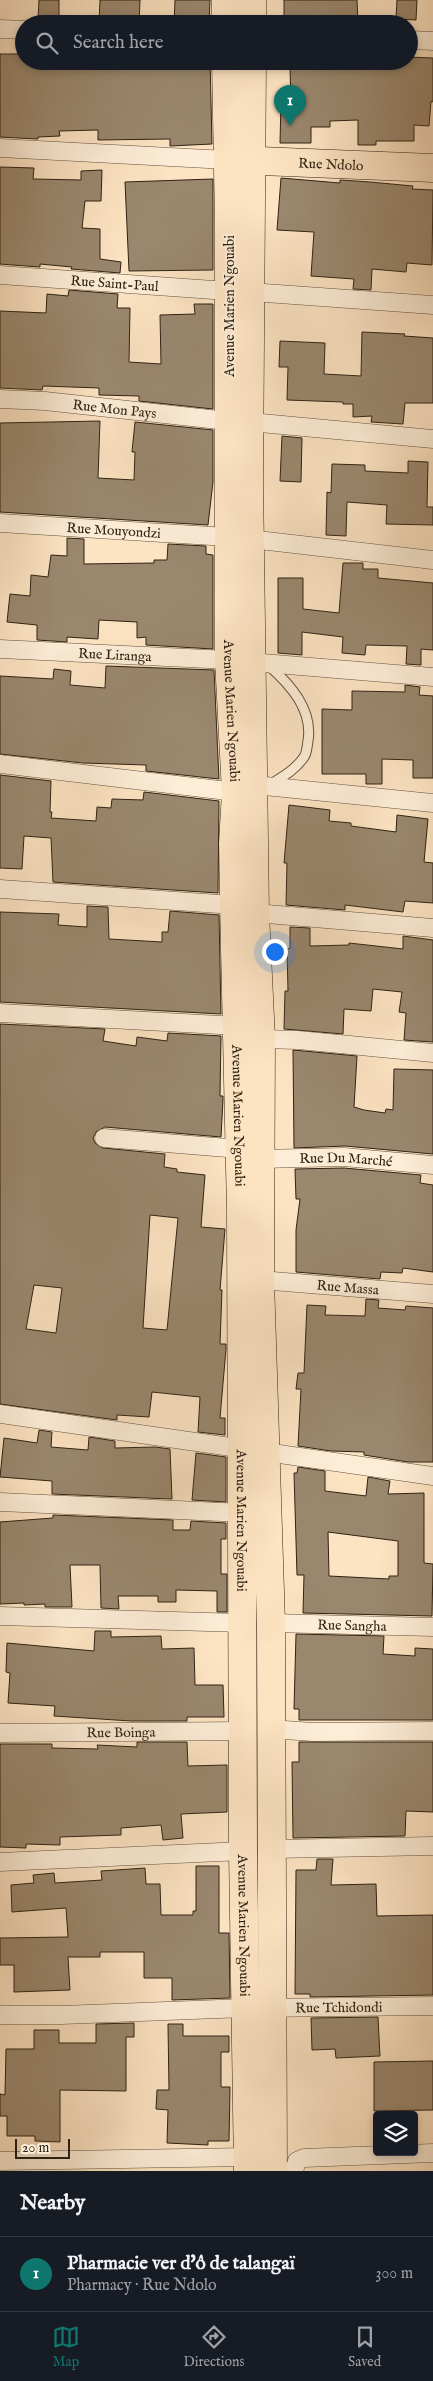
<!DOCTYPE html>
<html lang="en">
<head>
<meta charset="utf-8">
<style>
  :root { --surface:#171b24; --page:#242831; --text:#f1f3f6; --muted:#9ea1a6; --line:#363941; --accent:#0f766e }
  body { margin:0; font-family:"IM FELL English",serif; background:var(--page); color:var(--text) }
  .controls { position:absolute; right:15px; bottom:15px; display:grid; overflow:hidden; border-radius:5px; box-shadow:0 2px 8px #0003 }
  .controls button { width:45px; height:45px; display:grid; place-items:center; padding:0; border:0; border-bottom:1px solid var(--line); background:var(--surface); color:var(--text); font:25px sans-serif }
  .scale { position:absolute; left:15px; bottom:12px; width:55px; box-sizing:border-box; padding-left:5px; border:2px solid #2f2313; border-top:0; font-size:14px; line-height:18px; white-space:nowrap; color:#2f2313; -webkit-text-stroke:4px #fdedd7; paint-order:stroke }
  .you { position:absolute; left:274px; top:951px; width:18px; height:18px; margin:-12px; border:4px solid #fff; border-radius:50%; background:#1a73e8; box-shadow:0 0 0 8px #1a73e833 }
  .badge { display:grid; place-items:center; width:32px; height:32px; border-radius:50%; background:var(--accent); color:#fff; font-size:16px; font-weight:700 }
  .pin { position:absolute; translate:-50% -41px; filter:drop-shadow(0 1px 2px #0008) }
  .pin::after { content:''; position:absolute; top:26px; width:18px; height:15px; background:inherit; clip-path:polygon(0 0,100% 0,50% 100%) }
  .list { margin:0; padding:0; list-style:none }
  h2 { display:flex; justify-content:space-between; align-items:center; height:65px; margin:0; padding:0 20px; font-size:21px }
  h2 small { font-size:16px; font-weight:400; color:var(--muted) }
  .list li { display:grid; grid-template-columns:32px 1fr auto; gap:15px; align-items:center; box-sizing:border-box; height:75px; padding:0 20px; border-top:1px solid var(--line) }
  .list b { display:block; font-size:19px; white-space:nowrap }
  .list p { margin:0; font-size:16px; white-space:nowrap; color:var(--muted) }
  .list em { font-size:16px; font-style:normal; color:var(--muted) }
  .icon { flex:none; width:28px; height:28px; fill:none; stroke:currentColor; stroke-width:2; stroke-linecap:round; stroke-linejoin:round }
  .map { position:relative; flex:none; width:433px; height:2171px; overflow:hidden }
  .search { position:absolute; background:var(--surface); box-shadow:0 2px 8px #0003; left:15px; right:15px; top:15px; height:55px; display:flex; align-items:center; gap:12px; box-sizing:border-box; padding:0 18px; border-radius:28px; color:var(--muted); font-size:19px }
  .sheet { height:140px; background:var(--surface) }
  nav { display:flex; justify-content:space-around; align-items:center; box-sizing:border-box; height:70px; border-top:1px solid var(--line); background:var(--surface); font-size:14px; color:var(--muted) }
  nav a { display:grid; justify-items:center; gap:2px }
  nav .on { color:var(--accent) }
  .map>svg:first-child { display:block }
  .building { fill:#9a876e; stroke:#2f2313; fill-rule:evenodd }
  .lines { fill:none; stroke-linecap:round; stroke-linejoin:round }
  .service-casing { stroke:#62533f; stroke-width:11 }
  .minor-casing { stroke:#62533f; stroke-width:19 }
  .primary-casing { stroke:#2f2313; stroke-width:29 }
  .service { stroke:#fdedd7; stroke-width:9 }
  .minor { stroke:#fdedd7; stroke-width:18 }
  .primary { stroke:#fce3c2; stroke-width:28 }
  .labels { text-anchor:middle; stroke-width:4; stroke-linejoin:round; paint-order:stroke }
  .street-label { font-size:14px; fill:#2f2313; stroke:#fdedd7 }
</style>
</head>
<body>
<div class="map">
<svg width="433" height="2171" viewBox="0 0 433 2171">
  <rect width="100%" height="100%" fill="#fce3c2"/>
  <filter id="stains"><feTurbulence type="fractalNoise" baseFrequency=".004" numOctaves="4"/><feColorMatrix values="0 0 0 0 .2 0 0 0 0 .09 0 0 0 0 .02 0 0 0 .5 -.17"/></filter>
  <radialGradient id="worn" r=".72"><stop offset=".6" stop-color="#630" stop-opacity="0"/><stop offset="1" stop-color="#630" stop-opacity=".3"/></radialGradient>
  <g class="building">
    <path d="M39,0H59V20H38Z"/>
    <path d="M100,0H140L139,24L99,23Z"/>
    <path d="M175,0H210L209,24H174Z"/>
    <path d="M284,0H357L358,22L284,23Z"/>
    <path d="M397,0H417L416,20L396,19Z"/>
    <path d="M0,54H24V61H210L212,144L170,146V139L98,140V130L59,131L60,136L38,137V139L0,137Z"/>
    <path d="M409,57L433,58V102L431,101L429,126L414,125V141H376V145H358V120L330,121V127H311V143H280L281,102H291L290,68L338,67V61H409Z"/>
    <path d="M0,167L34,168L33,179L81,180V171L102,170L101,201H85L82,228L100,229V259L121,262L120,273L71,269L72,267L40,264V267L0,264Z"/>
    <path d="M281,178L340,183V180L370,182L413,186L412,189L433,190L432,265L407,263L406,272L372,269L371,290L353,289L354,279L311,276L314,232L277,230Z"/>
    <path d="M213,179V270L129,271L125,182Z"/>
    <path d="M69,290L118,294L117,308H130L129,362L161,364L160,315L195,314L194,304H213V409L139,401V396L99,395V388L43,386L42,390L0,388V311L46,313L47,294L68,296Z"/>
    <path d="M362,332L405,334L404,336L433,338V403H405L403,424L371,422L372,416L353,417V404H343V402L287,400L288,367H279L280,341L325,343L324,374L361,376Z"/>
    <path d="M100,421L98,478L134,480L135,452H132L135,422L213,430V482L208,525L0,512V423Z"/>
    <path d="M282,436L302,438L301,482L280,481Z"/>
    <path d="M408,461L428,462L427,507H433V525L386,524L387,505L347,502L346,536L326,535L327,492L331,493L332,464L365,465V471L408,473Z"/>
    <path d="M67,538L84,539V564L154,563V560H167L168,544L206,546V554L213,555V649L146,645V637L137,638V622L99,620L98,639L67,637V642L37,640V625L7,622L10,594L30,596L31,575L48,577L51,555L67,556Z"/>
    <path d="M343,563H363V569H378V578L433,583V650L421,649V665L406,664L407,646L366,645L365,655L342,653L343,637L302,632V655L278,653V578H303V609L339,613Z"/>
    <path d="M106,666L214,670L219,779L146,771V765L83,763L0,754V676L53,679L54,669L71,671L70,685L105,688Z"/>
    <path d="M405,685L420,687L419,695L433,696V778H413V760L382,759V784H366V774H322V709L352,710V691L405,692Z"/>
    <path d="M0,775L51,781L50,812H52L51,818L96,821L97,807L111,808L112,799L143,800L144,792L219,801L218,893L53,882L51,838L24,836L22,869L0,868Z"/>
    <path d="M289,805L330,810L329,821L351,823V826L396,832L397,815L428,819L424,862L433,863V903L405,901L403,912L345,905V910L286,905L287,863H284Z"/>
    <path d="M87,906L108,907L109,939L162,942V932H168L170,911L219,915L221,1014L0,1002V912L59,914L58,925L87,927Z"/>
    <path d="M290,927L310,928V946L349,945V943L403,949V936L433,940V1042L404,1040L406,1013L399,1012L402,992L373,989L371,1011L344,1009L343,1034L284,1029L285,991H288L287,949L290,948Z"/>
    <path d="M0,1024L105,1029L103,1041L136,1046L137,1037L167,1041L168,1033L221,1036L220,1096H223V1100L221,1137L105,1127L96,1132L93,1138L95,1143L103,1148L165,1154L164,1167L177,1169V1172L205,1175L201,1227L225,1229L220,1290H222L220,1344H226V1349L220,1418H225V1435L198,1432L200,1397L152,1392L149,1417L117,1415V1420L0,1404ZM150,1215L178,1218L167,1330L143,1328ZM34,1285L62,1288L56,1333L26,1329Z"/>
    <path d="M293,1050L357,1056L354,1107L364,1110L385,1113L386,1109L393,1110L394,1069L433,1070V1154L345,1146L294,1148Z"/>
    <path d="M344,1168L421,1175L420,1183L433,1185V1272L403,1268L402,1273L381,1272L380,1279L296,1272V1230L300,1199H296L295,1169Z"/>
    <path d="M366,1299L379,1300L378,1308L405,1310L406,1306L433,1308V1462H408L364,1455V1452L331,1451L298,1446L301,1389H296L298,1373H304L307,1305L326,1306L325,1315L365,1316Z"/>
    <path d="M39,1430L52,1432L51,1447L88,1450L89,1437L115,1441V1448L155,1447L170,1449L172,1499L52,1494V1481L0,1477L4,1438L37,1443Z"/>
    <path d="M196,1453L226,1457V1502L192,1500Z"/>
    <path d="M298,1467L325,1471V1491L366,1496L368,1477L390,1481L388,1494L424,1493V1563L433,1564L432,1616L303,1613L304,1575H297L294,1473H297ZM328,1532L398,1541V1576H389V1579L329,1576Z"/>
    <path d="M53,1515L173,1520V1530H190L191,1521L226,1523V1539H221V1574H227V1612H217V1591L176,1590V1602H158V1596H118L119,1609L101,1608L100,1565H70L72,1607H45V1604L24,1605V1603L0,1604V1522L53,1518Z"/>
    <path d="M95,1631H111V1637L161,1636L162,1649L194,1648L195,1685H223L224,1717H187V1721H131L54,1716L55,1706L8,1703L10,1673L6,1672L7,1643L94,1651Z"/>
    <path d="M296,1634L384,1636L383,1654L415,1656V1648L433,1649V1720H299V1709H294Z"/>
    <path d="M137,1742H187L188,1766L227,1765V1812L181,1814L183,1838L163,1840L161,1825L121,1828V1835L60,1837V1845L26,1844V1848L0,1847V1744H52V1748L98,1749L97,1745L137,1747Z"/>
    <path d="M299,1742H433V1812L406,1811L405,1836L293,1838L292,1762H299Z"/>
    <path d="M317,1859H333L331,1885L376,1884L377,1916L433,1915V1995L310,1997V1994H295L296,1870H316Z"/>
    <path d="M196,1866H219V1933H229L230,1998L172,2000V1978H144V1952H100V1957H68L70,1990L14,1992V1965H0V1938L68,1937L66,1908L12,1912L11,1885L34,1883L33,1875L54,1873L55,1883L102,1880L101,1871L145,1868L146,1884H160L161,1915H193V1911H196Z"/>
    <path d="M378,2017L380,2056L336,2058L335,2049L312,2050L311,2018Z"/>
    <path d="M134,2023V2037H126V2091L60,2090V2142L35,2141V2136H7V2116H0V2094L5,2095L6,2049H34V2030H59V2043H96V2024Z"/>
    <path d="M168,2024H183V2036H229V2052H221V2087H230L229,2141H208V2145L167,2143L168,2110L156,2109L157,2090H169Z"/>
    <path d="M433,2061V2110L374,2111V2062Z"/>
  </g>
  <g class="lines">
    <defs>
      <path id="service" d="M268,665C291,685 313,710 308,741C307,746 307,753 304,757C296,769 284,776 271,784"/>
      <g id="minor">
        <path d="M0,29L24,30"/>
        <path d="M409,40L433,41"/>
        <path d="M0,148L227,160"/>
        <path id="s1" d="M0,275L228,291"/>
        <path d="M250,292L433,305"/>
        <path id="s2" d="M0,399L45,401L228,421"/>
        <path d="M250,422L433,439"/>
        <path id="s3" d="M0,523L228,537"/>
        <path d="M250,539L433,560"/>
        <path id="s4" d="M0,649L229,660"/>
        <path d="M252,662L433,677"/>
        <path d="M0,764L236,792"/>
        <path d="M255,785L433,803"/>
        <path d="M0,889L234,905"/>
        <path d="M255,913L433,928"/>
        <path d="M0,1013L238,1026"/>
        <path d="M261,1039L298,1040L433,1053"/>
        <path d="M104,1138L240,1149"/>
        <path id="s5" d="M260,1159L344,1157L433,1165"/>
        <path id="s6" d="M260,1280L433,1294"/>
        <path d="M0,1414L433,1476"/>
        <path d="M0,1502L244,1513"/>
        <path d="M0,1616L243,1623"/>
        <path id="s7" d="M271,1623L433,1627"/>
        <path d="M270,1729L313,1732L433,1731"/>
        <path id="s8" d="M0,1733L243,1731"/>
        <path d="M273,1849L433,1846"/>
        <path d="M0,1862L243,1851"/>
        <path id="s9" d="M0,2015H62L245,2008L433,2006"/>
        <path d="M0,2161L248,2157"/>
        <path d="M294,2171L297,2161L304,2158L433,2153"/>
      </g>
      <g id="primary">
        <path d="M252,0V24"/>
        <path d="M226,24V0"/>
        <path id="s10" d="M226,61L229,223V660L236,792L233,843L234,905L241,1210L243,1851L248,2171"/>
        <path d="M252,61L249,480L255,913L261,1039L260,1280L271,1623L273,2171"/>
        <path id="s11" d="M233,160L433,168"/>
      </g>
    </defs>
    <use href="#service" class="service-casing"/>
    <use href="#minor" class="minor-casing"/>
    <use href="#primary" class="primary-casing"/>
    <use href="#service" class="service"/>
    <use href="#minor" class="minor"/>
    <use href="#primary" class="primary"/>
  </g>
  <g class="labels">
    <g class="street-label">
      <text dy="5" stroke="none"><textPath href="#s11" startOffset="98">Rue Ndolo</textPath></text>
      <text dy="5" stroke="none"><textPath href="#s1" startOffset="115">Rue Saint-Paul</textPath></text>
      <text transform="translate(229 306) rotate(-90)" y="5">Avenue Marien Ngouabi</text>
      <text dy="5" stroke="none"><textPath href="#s2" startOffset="115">Rue Mon Pays</textPath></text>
      <text dy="5" stroke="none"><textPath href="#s3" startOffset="114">Rue Mouyondzi</textPath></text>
      <text dy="5" stroke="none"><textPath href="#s4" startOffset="115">Rue Liranga</textPath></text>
      <text dy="5" stroke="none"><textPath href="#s10" startOffset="650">Avenue Marien Ngouabi</textPath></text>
      <text dy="5" stroke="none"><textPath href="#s10" startOffset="1055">Avenue Marien Ngouabi</textPath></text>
      <text dy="5" stroke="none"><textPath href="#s5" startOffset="86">Rue Du Marché</textPath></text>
      <text dy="5" stroke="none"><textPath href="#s6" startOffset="88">Rue Massa</textPath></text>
      <text dy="5" stroke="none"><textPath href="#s10" startOffset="1460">Avenue Marien Ngouabi</textPath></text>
      <text dy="5" stroke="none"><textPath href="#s7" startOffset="81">Rue Sangha</textPath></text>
      <text dy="5" stroke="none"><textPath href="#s8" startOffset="121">Rue Boinga</textPath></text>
      <text dy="5" stroke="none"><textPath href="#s10" startOffset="1865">Avenue Marien Ngouabi</textPath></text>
      <text dy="5" stroke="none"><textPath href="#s9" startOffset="339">Rue Tchidondi</textPath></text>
    </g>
  </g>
  <rect width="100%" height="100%" filter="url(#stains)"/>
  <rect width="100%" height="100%" fill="url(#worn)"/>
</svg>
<div class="controls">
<button><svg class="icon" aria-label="layers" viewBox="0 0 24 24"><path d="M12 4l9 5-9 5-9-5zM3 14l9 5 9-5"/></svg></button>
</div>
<div class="scale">20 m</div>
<div class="you"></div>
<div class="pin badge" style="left:290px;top:126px">1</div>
<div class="search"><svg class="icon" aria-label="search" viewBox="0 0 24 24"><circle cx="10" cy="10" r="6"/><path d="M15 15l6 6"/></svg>Search here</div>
</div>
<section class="sheet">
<h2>Nearby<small></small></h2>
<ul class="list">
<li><span class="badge">1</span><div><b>Pharmacie ver d'ô de talangaï</b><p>Pharmacy · Rue Ndolo</p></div><em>300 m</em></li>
</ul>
</section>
<nav>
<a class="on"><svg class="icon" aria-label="map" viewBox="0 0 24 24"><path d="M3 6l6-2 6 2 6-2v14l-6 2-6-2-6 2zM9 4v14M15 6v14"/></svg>Map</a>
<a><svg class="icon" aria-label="directions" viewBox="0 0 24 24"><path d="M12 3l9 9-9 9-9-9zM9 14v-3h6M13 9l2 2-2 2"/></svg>Directions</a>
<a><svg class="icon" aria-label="saved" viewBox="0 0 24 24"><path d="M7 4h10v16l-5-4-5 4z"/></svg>Saved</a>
</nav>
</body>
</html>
